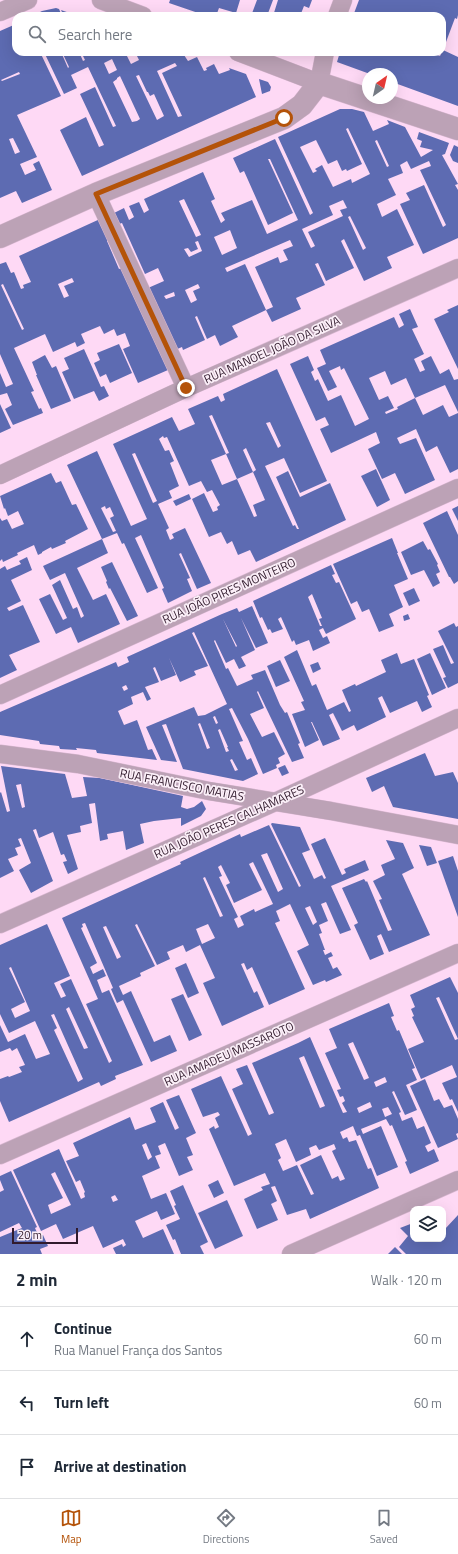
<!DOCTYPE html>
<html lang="en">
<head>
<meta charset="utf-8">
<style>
  :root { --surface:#fff; --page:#f6f6f7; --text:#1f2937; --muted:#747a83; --line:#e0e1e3; --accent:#b45309 }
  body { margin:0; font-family:"Titillium Web",sans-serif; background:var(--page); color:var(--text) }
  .controls { position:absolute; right:12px; bottom:12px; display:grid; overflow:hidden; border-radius:8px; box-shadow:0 4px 16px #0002 }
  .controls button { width:36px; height:36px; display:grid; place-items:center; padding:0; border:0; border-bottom:1px solid var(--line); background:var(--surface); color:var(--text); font:20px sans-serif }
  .compass { position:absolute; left:362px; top:68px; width:36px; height:36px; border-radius:50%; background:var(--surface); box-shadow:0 4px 16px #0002; rotate:34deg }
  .scale { position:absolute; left:12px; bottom:10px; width:66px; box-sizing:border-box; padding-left:4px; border:2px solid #311b2d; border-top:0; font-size:11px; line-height:14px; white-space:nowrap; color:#311b2d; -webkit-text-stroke:3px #fbeff8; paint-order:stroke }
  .stop { position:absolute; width:12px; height:12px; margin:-9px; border:3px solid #b45309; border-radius:50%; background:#fff }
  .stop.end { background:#b45309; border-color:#fff; box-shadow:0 1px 4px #0008 }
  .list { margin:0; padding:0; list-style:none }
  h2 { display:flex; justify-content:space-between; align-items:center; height:52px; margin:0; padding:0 16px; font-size:17px }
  h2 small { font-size:13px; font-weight:400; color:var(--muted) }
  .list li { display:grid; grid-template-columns:26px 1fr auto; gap:12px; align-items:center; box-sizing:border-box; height:64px; padding:0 16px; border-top:1px solid var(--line) }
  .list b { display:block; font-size:15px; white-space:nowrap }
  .list p { margin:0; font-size:13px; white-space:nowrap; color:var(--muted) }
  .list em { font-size:13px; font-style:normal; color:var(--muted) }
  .icon { flex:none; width:22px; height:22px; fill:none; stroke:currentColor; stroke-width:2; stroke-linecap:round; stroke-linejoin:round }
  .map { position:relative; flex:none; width:458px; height:1254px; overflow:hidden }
  .search { position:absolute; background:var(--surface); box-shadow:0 4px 16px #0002; left:12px; right:12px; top:12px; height:44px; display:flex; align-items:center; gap:10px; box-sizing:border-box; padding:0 14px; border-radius:12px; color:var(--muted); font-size:15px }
  .sheet { height:244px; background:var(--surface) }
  nav { display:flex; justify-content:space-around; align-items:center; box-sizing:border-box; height:56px; border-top:1px solid var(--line); background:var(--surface); font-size:11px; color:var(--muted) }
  nav a { display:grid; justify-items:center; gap:2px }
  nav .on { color:var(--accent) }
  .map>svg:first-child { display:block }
  .building { fill:#5d6bb2; fill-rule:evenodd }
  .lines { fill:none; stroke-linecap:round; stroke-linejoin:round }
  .minor-casing { stroke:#d9b7d1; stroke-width:19 }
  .tertiary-casing { stroke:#d9b7d1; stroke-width:23 }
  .minor { stroke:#bca2b6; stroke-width:18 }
  .tertiary { stroke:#bca2b6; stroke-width:22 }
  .route { stroke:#b45309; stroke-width:5 }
  .labels { text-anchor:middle; stroke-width:3.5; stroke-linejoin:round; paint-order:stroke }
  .street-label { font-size:12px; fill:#311b2d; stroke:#fbeff8 }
</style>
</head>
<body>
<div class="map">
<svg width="458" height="1254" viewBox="0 0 458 1254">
  <rect width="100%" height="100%" fill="#fed9f5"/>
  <g class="building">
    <path d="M170,0H240L236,13L219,8L216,16H207L169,3Z"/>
    <path d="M257,0H273L267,16H251Z"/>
    <path d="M278,0H312L309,8L304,6L300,16H273Z"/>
    <path d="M359,0H458V15L457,19L455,18L443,50L458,57V106L392,82V74H370L337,62L340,52H409L408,54L410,55L411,52H429L440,56L442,52V16H353Z"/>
    <path d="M56,8L59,9L62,16H32L42,11Z"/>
    <path d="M61,10L78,16H64Z"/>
    <path d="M16,24V52H40L61,96L17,115L37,157L20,164L25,175L36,170L33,164L39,161L52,190L22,203L16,191L0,198V31ZM19,72L20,74L2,81L1,80ZM13,138L20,152L15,154L9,139Z"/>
    <path d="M44,52H61L68,68L69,67L62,52H79L83,61L85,60L81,52H125L131,64L139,60L135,52H182L188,61L197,57L204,71L207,70L206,68L214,64L219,74L230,70L229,68L246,74L256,97L82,176L60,130L86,117L99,147L104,145L80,94L95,87L113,127L116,126L88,67L71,75L77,88L64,94ZM112,59L117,70L109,74L104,63ZM175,63L177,66L162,73L182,116L178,117L157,71ZM139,75L147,92H148L150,96L154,94L164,116L157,120L136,76ZM120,76L140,119L137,121L132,122L113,82L117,79V78Z"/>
    <path d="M259,79L268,82L271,87L270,91L262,94Z"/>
    <path d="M340,109H352L364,112L373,131L389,124L387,120L405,127L421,157L433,150L420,147L422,141L417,139L419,132L449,143L445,154L442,155L458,184L455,185L458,190V238L423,254L400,204L410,200L406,193L424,185L443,227L446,225L420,170L431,166L429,161L411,169L407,161L400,165L403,173L388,179L396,195L377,204L382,217L397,209L414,245L387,257L392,268L364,281L344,239L341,241L354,268L326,281L318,263L315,264L325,285L296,298L301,309L272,322L266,310L273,307L255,267L278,257L280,263L288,260L283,250L293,246L290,240L225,268L227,272L245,264L266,310L232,326L238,337L220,346L215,335L207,339L197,316L195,317L205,340L183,350L182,347L175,350L148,288L164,281L158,268L145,274L122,223L119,224L114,213L124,208L129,220L134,217L129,206L139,202L144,213L149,210L144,199L203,172L215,199L211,201L221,223L225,220L221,213L252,200L267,234L298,220L270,159H268L293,213L268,225L244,171L240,173L233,158L275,139L310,215L313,213L278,137ZM348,128L370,174L352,183L351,179L333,187L322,165L315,169L317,171L313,173L300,147L316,140L328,164L337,160L342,171L346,169L347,171L362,164L346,129ZM377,140L389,166L387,167L375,141ZM184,199L201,235L196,237L179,201ZM343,200L347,208L340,210L343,216L308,232L315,246L311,248L302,229L333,215L329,206ZM350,216L366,248L363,250L348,217ZM230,230L237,248L222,255L214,237ZM198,241L202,251L189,257L184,249L188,248L191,252L198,249L195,242ZM198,284L200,288L193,291L197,300L191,303L185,290ZM174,292L175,296L166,299L164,296Z"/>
    <path d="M454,145L458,147V163L453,161L450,155Z"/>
    <path d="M100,219L109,239L107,241L119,269L122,268L168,370L138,383L123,349L130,346L125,333L117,336L114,329L104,334L100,326L81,334L85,343L77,347L75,342L53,352L45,334L14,348L34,391L31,392L39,409L41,408L43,413L13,425L5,409L12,405L7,393L0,395V373L6,387L13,384L0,354V264L6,262L11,273L14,272L21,289L24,288L23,285L31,282L19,256ZM72,278L74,282L64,286L69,296L64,298L58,284ZM3,284L24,329L22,330L1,285Z"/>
    <path d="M458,305V369L434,319L449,312L447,310Z"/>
    <path d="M410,309L418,327L412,329L424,354L414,359L420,372L425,370L421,361L431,356L440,374L449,369L454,380L458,379V412L445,385L415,398L423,415L443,405L449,417L458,413V469L450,473L437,446L426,452L416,429L397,438L400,444L416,438L435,480L405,494L395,473L382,479L368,449L380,443L376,432L331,453L320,429L329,425L325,417L316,421L290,364L308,356L314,370L311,372L315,381L318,379L328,401L341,395L355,426L369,419L344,368L341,370L340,366L329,371L337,387L328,391L317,368L326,364L320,350L394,317L399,328L404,325L399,314ZM385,371L391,385L406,378L415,398L397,407L398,409L386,414L385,412L394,408L388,396L379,400L369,378Z"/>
    <path d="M119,344L132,373L110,383L106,374L100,377L94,363L100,360L97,353Z"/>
    <path d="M84,349L101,387L104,386L109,396L99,401L94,391L74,399L62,372L69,369L64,358Z"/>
    <path d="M45,355L52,368L56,366L71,401L51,409L36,375H37L32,362Z"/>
    <path d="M277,369L327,481L300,493L284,458L265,466L293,526L295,525L297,529H299L276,477L288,471L300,497L330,483L346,520L256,562L250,550L238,555L232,541L227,544L221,532L209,537L192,499L204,493L213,512L218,510L217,507L220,505L212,490L207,492L201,481L189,486L167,437L164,438L163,436L159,439L165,451L169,450L174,461L170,463L179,486L169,491L172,498L158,504L169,528L166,530L170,540L174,538L172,534L185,528L211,583L197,589L181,553L179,554L190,578L187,579L192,591L168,603L162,589L164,588L141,535L135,538L158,588L147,593L124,543L122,544L117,533L102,539L67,465L97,451L131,526L147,519L113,444L172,417L179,431L195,424L188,409L218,396L221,402L225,400L223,394ZM212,415L229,453L226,454L237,479L253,472L243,450L246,448L256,470L253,472L265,500L253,505L257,516L254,517L237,479L222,485L211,460L226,454L209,416ZM270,422L281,446L278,448L266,423ZM135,453L157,501L153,503L132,454ZM105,506L106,509L110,507L114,516L110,518L116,531L113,532L101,508Z"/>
    <path d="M0,404L11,428L0,433Z"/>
    <path d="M376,469L390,500L377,507L361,476Z"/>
    <path d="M51,473L56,483L61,481L72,505L76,504L88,529L65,541L66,543L52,549L51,547L42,552V553L38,555L34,545L17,553L18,555L3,562L2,559L0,561V518L2,521L7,519L12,529L24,524L18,511L8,516L5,508L4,509L0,496Z"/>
    <path d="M189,494L191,499L176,506L173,501Z"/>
    <path d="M458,506V521L452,509Z"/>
    <path d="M447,511L458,535V581L454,584L450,577H449L423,523Z"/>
    <path d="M392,538L398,553H397L408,579L394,585L403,607L389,614L394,626L379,632L369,609L362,612L357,601L351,604L333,564Z"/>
    <path d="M102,539L108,553L77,568L93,600L106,594L120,624L78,643L71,627L56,634L39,599L50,594L63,620L67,618L52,585L60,580L73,609L77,607L81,618L84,616L65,573L50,580L43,566Z"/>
    <path d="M423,541L428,550L430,549L438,564L437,565L440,572L436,574L440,583L433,587L424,570L411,575L401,552Z"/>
    <path d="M27,557L32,570L11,580L21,601L7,608L9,611L23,605L40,642L9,655L17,670L0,678V569L5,566L7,570L21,564L19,561Z"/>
    <path d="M112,562L138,616L127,621L110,588L109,589L106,582L107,581L101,567Z"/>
    <path d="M331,565L335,574L332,575L336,583L339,582L356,619L326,634L323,628L319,630L323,638L327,636L330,643L313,651L309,640L296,645L294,640L292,642L281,617L278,619L283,629L272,633L270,629L268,630L262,617L260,618L253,601ZM312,594L322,618L319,619L322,626H320L308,597Z"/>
    <path d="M414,588L420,601L409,606L403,593Z"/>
    <path d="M252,606L268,643L256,648L241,618L255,650L241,657L246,666L239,669L234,659L226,663L215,640L214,641L226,669L228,668L237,686L253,679L251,675L265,670L280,705L285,713L287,712L300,743L298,744L304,758L292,762L258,691L257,692L264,708L250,714L262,737L274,732L285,754L278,758L280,763L276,765L277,768L263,774L248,739L232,708L229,709L243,741L239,742L247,760L251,758L258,774L243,781L183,769L166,724L162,725L177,762L161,760L146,727L194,707L198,716L205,715L227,704L194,632L192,633L208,666L194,671L196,675L180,682L169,658L176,675L161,681L155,667L153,668L159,682L145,687L151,699L147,701L143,692L131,697L133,704L118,711L124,725L137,720L148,750L152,749L157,760L97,753L96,750L76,748L77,750L60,749L59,746L40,744L39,741L0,735V712L116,662L118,667L129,662L127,657L222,614L237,608L239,612ZM223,619L237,646L236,647ZM126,685L128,689L124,691L122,687ZM215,716L218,723L216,724L213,717ZM200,723L210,748L207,749L198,724ZM220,729L228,747H227L229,751L226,752L218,730ZM232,759L238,770L235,771L230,760Z"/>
    <path d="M408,614L410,619L404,621L403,616Z"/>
    <path d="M454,623L456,627L458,626V683L448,688L443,678L446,677L433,649L443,645L451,664L454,663L438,631Z"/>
    <path d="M297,650L312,686L316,684L327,710L344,702L349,712L351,711L342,690L355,684L356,686L386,672L381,660L397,653L401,664L414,659L429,695L427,696L432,707L422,712L417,701L390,713L382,696L378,698L386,717L357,731L354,725L342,731L333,713L329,715L340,739L323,746L312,722H311L319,740L305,747L292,714L305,710L301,702L304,701L284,657Z"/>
    <path d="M430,653L446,688L432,695L417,659Z"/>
    <path d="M280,660L290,681L276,687L267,666Z"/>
    <path d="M318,662L321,669L313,673L310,665Z"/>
    <path d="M425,753L435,776L453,772L458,783V819L393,807L384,786L372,792L366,778Z"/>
    <path d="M285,765L289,773L282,776L278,768Z"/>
    <path d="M1,766L65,774L72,798L87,796L83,777L100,778L183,796L181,807L187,809L194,807L202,801L206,809L201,816L181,826V818L154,821L140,824L144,843L126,850L123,831L107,834L108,839L100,841L95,803L89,804L92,823L80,826L81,832L67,835L78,869L68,874L63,862L67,861L64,854L61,855L53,832L39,838L36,829L33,830L53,881L31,893L19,870L31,863L21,838L18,839L21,846L15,848L18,855L8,859L14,871L0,878V793L1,792L7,812L10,811ZM21,784L25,807L22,808L16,785Z"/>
    <path d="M272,823L300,827L310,850L302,853L314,879L322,875L324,879L326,878L311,844L325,838L342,875L346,873L344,869L365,860L369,870L331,886L351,930L340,934L326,902L321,904L328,921L319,925L322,933L319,934L325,950H323L325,955L331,952L333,956L328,958L333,969L337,967L342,975L326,982L325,980L313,985L297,951L309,945L290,904L276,911L280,921L275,923L305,989L269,1005L252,967L247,970L244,963L241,964L254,993L257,991L264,1007L222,1026L203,983L215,978L200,945L186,952L183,945L167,952L170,959L157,965L137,924L135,925L155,966L140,973L141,976L119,986L123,995L131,991L154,1042L170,1035L177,1051L151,1062L123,1000L117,1003L111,989L113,988L85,923L82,924L83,927L81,928L97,963L90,967L93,974L103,969L106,976L97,980L102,993L109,990L143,1065L115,1076L116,1079L101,1086L99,1082L9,1122L0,1101V1079L8,1076L9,1077L22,1072L19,1067L25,1065L17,1048L12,1051L10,1048L0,1052V1025L8,1042L25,1034L36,1059L50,1054L35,1021L9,1033L0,1014V945L47,924L70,976L54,983L61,998L66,996L60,984L71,979L109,1063L112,1061L86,1004L98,999L62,918L181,864L180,862L240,834L241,837L269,825L299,887L301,886L271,824ZM267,853L283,889L278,892L261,855ZM253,862L273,904L255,912L254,909L240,916L244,925L238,928L234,919L238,917L219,877L222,876L218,867L221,865L230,883L226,885L234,903L262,890L249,864ZM205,877L223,916L220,917L203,878ZM310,906L317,922L313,925L305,908ZM208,924L215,938L202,944L196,929ZM106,926L121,957L117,959L103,927ZM11,967L30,1011L15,1018L11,1009L25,1002L9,968ZM69,1007L88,1048L84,1049L66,1009ZM54,1014L83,1079L78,1082L54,1030L57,1028L51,1015Z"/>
    <path d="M386,840L403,843L414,868L402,874L430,935L389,952L381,934L377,936L384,954L370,960L354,925L358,923L342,888L364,879L366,882L367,881L388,931L392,930L379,900L382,899L373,881L385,875L381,865L395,859Z"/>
    <path d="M419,845L431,847L437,863L427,866Z"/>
    <path d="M453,856L458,871V917L438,861Z"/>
    <path d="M186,963L199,993L188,998L175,968Z"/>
    <path d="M450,977L458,993V1112L452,1099L450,1100L442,1083L457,1077L452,1065L421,1079L408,1049L424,1042L412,1017L414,1016L411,1009L415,1007L410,995ZM439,997L458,1039L455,1040L436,998Z"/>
    <path d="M183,994L202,1035L189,1041L171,999Z"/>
    <path d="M389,1003L394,1016L391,1017L397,1031L399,1030L415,1068L412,1069L417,1080L406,1085L417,1110L405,1115L394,1091L392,1092L401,1112L399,1113L402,1121L412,1117L417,1129L424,1126L431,1143L425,1146L428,1152L434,1149L439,1161L410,1174L405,1162L407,1161L392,1125L390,1126L386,1119L361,1129L363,1134L381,1126L398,1167L377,1176L360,1135L357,1136L353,1126L340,1132L343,1139L347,1137L349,1142L356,1140L368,1169L371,1168L379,1188L310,1219L306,1209L287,1215L275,1186L271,1187L277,1201L271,1204L278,1220L257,1229L244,1199L263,1190L261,1187L270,1184L265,1173L234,1186L209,1129L214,1126L215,1129L219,1127L215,1118L220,1115L218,1112L203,1117L191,1089L221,1076L248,1136L252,1134L232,1089L243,1084L236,1069L247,1065L269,1115L274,1113L252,1063L298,1043L310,1037L343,1113L347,1112L342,1103L345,1101L343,1096L340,1097L337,1090L341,1089L325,1053L337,1048L329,1029ZM353,1042L369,1078L364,1080L348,1044ZM304,1056L325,1106L320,1108L299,1058ZM385,1077L387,1082L376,1087L374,1082ZM370,1102L372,1107L359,1113L357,1108ZM388,1107L392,1114L385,1117L382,1109ZM286,1139L296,1162L311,1155L309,1148L316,1145L319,1150L334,1144L336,1149L332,1151L345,1179L340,1181L338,1176L332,1179L321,1155L300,1165L314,1194L311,1195L297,1165L283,1171L278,1160L281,1158L275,1144Z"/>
    <path d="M425,1079L434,1101L439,1099L444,1108L452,1105L458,1119V1133L456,1134L458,1139L438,1148L410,1086Z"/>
    <path d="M179,1095L196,1133L186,1138L193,1155L187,1157L193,1170L179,1176L165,1143L158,1146L161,1154L155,1156L160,1168L142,1176L151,1199L166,1193L175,1214L161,1220L157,1211L135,1221L143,1238L163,1229L174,1254H116L113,1248L122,1244L123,1247L126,1245L123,1239L103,1248L93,1226L63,1239L56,1224L41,1231L13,1170L59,1149L81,1199L85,1197L84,1193L85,1192L80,1180L76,1182L66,1161L79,1156L73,1143L130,1117L135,1130L156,1122L150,1108L163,1102L175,1130L179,1128L166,1100ZM146,1143L152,1157L148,1160L142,1145ZM55,1172L71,1205L51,1214L48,1205L63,1198L51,1174ZM115,1195L118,1200L113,1202L111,1197Z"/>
    <path d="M11,1171L37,1227L35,1228L39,1237L43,1235L48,1246L40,1249L42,1254H0V1237L22,1228L19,1223L0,1232V1192L4,1190L0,1180V1176Z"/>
    <path d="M218,1180L224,1193L214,1198L208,1185Z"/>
    <path d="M183,1185L208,1242L200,1246L204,1254H181L175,1239L173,1240L166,1225L180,1219L174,1206L176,1205L170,1191Z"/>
    <path d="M227,1200L243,1236L215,1249L198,1213Z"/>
    <path d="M458,1215V1254H406L399,1247L408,1236L400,1228L413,1223V1239H432L435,1242L437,1240L436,1239H443V1227L445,1229Z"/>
    <path d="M395,1247L402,1254H388Z"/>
  </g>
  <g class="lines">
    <defs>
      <g id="minor">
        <path d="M101,0L143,16"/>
        <path d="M0,12L28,0"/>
        <path d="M337,16L343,0"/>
        <path d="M238,52L319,83L325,52"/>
        <path d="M96,194L186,388"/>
        <path d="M0,475L186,388L458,268"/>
        <path d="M0,695L458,488"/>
        <path d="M0,754L78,764L209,791L331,811L458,835"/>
        <path d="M0,924L275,802L458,718"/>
        <path d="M0,1155L458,953"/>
        <path d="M291,1254L458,1180"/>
      </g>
      <path id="tertiary" d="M0,237L96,194L284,118L302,105L319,83L458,129"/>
    </defs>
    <use href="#minor" class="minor-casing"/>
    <use href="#tertiary" class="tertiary-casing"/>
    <use href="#minor" class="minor"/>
    <use href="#tertiary" class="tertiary"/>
  </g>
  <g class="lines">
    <path class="route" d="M186,388L96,194L284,118"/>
  </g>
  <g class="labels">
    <g class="street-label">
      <text transform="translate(272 350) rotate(-24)" y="4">RUA MANOEL JOÃO DA SILVA</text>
      <text transform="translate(229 591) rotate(-24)" y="4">RUA JOÃO PIRES MONTEIRO</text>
      <text transform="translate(182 785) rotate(11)" y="4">RUA FRANCISCO MATIAS</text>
      <text transform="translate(229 822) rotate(-24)" y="4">RUA JOÃO PERES CALHAMARES</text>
      <text transform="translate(229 1054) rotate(-24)" y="4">RUA AMADEU MASSAROTO</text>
    </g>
  </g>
</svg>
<div class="controls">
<button><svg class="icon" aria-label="layers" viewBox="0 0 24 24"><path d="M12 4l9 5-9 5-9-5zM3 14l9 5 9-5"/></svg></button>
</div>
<svg class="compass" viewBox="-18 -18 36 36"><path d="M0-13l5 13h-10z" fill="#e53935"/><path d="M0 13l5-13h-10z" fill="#747a83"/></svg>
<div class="scale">20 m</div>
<div class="stop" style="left:284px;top:118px"></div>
<div class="stop end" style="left:186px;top:388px"></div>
<div class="search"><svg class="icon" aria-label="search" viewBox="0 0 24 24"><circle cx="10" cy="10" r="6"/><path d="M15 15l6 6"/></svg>Search here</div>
</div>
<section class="sheet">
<h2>2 min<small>Walk · 120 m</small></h2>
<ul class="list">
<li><svg class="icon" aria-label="ahead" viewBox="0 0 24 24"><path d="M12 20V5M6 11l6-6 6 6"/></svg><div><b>Continue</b><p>Rua Manuel França dos Santos</p></div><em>60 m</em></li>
<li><svg class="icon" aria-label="left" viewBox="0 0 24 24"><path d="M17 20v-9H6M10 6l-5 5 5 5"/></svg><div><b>Turn left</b></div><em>60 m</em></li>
<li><svg class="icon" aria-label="arrive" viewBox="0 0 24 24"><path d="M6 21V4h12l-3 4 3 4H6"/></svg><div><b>Arrive at destination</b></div></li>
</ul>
</section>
<nav>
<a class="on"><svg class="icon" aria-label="map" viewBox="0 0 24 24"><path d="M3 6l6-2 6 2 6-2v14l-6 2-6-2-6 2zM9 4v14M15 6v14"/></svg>Map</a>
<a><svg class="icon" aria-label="directions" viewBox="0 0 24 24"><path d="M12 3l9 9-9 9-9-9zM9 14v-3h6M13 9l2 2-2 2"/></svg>Directions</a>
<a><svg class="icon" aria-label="saved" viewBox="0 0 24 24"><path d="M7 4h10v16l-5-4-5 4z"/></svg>Saved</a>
</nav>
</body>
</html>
